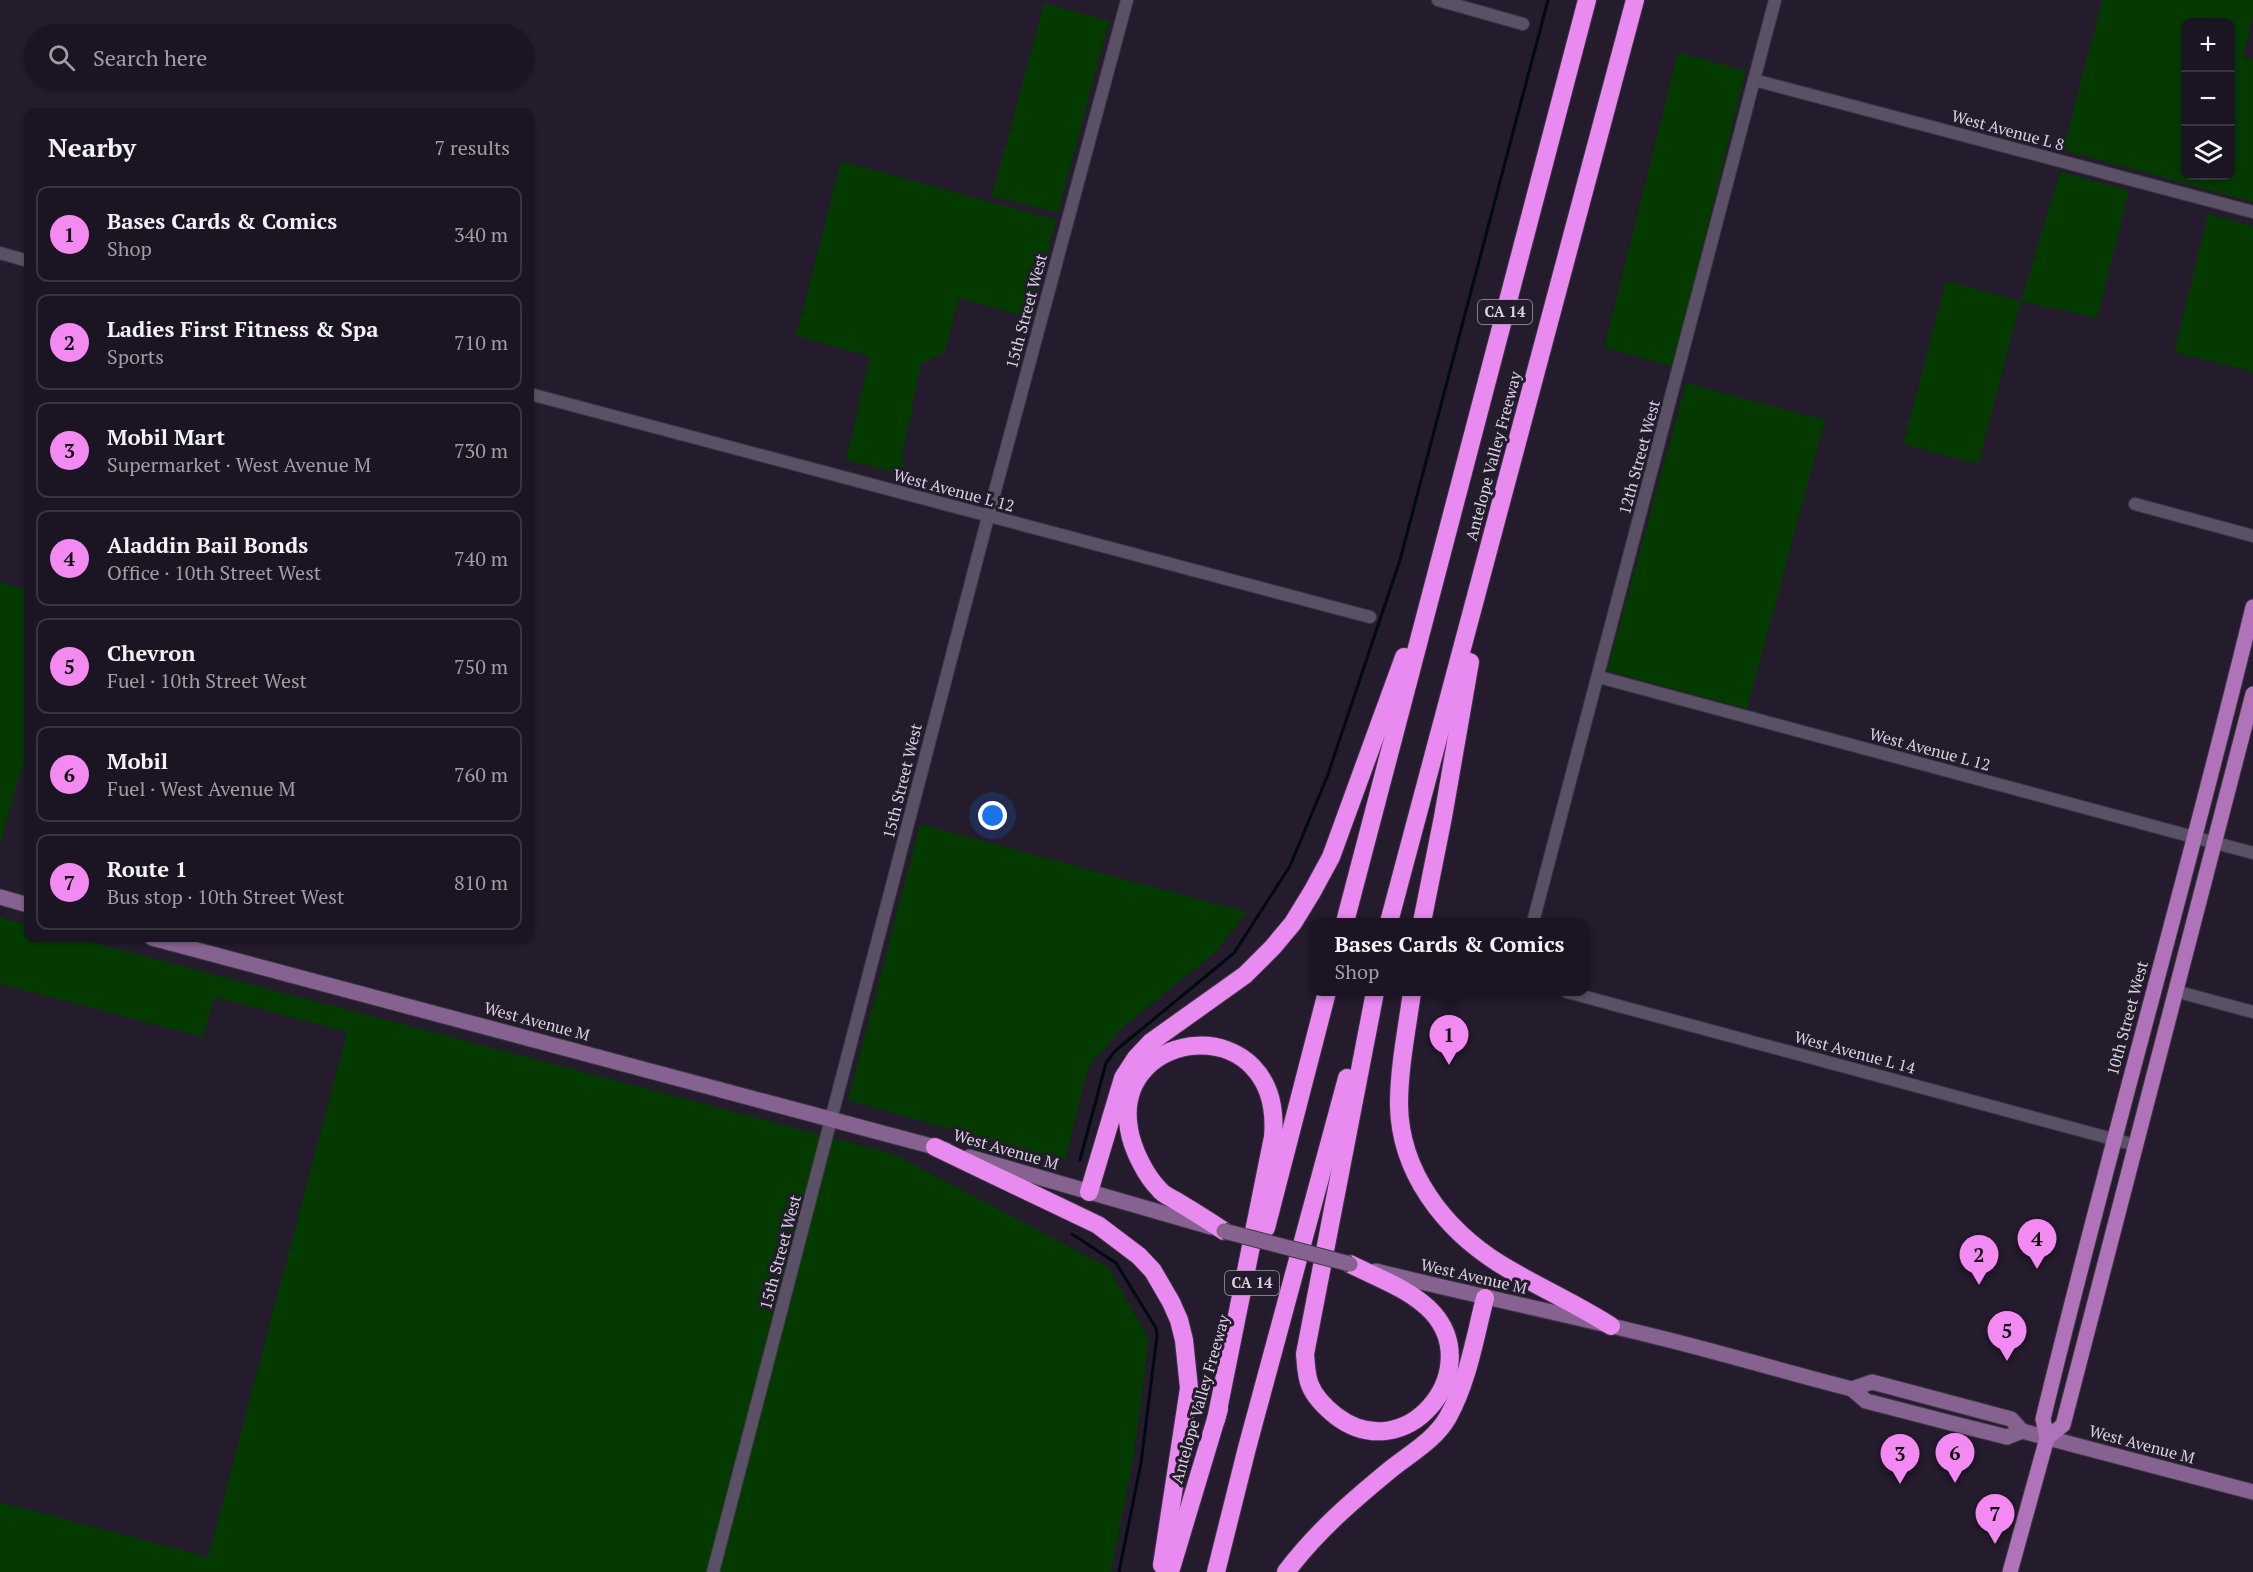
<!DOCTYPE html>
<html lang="en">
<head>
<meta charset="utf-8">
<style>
  :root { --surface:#1b1422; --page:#28212f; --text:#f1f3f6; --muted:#a09ea5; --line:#393340; --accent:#f28af2 }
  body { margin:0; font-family:"PT Serif",serif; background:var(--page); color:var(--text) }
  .controls { position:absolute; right:18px; top:18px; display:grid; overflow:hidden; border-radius:12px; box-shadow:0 2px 4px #0004 }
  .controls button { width:54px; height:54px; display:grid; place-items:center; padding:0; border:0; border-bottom:2px solid var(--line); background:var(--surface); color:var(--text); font:30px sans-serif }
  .you { position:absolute; left:993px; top:816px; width:21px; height:21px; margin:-15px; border:4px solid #fff; border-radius:50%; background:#1a73e8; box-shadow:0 0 0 9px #1a73e833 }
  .badge { display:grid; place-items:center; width:39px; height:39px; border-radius:50%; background:var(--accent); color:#111; font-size:20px; font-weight:700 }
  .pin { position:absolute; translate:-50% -50px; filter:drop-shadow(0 2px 3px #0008) }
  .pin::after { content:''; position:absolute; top:32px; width:21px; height:18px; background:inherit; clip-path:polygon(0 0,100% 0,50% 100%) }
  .popup { position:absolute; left:1310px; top:918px; width:279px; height:78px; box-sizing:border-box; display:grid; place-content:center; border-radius:12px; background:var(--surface); filter:drop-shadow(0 2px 4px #0005); font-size:20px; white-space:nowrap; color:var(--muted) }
  .popup b { font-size:22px; color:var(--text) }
  .popup::after { content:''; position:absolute; left:50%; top:100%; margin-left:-12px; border:12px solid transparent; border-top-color:var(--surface) }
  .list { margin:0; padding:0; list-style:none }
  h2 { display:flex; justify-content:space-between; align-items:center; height:78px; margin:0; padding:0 24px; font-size:26px }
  h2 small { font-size:20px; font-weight:400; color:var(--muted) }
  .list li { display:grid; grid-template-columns:39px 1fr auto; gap:18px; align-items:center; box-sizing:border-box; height:96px; margin:0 12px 12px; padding:0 12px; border:2px solid var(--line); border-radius:12px }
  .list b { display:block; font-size:22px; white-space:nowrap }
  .list p { margin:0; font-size:20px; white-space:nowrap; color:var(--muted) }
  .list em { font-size:20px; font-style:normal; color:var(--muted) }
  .icon { flex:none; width:33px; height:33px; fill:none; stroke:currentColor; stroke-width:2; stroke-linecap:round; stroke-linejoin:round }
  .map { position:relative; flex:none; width:2253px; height:1572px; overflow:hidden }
  .search { position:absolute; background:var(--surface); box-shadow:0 2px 4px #0004; left:24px; top:24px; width:510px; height:66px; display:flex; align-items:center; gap:15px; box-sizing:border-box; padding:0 21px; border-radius:33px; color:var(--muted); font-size:22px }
  .panel { position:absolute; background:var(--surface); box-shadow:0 2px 4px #0004; left:24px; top:108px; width:510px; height:834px; border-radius:12px }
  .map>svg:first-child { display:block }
  .green { fill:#043a00; fill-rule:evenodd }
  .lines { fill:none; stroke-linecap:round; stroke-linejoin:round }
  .stream { stroke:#010911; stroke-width:3 }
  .minor-casing { stroke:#3e3645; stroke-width:14 }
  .secondary-casing { stroke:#3e3645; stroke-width:17 }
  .primary-casing { stroke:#3e3645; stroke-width:17 }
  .motorway-casing { stroke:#3e3645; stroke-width:20 }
  .minor { stroke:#5b5166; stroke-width:12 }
  .secondary { stroke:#866290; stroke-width:15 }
  .primary { stroke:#b073b9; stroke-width:15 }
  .motorway { stroke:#e98af1; stroke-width:18 }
  .secondary-bridge-casing { stroke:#3e3645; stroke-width:17; stroke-linecap:butt }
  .secondary-bridge { stroke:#866290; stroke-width:15 }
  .labels { text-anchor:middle; stroke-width:6; stroke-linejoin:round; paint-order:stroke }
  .shield { fill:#241b2d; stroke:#a39caa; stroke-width:1.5 }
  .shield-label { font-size:15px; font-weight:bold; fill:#d9d3e0 }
  .street-label { font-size:16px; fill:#d9d3e0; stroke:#241b2d }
</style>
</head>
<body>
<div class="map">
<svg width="2253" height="1572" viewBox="0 0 2253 1572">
  <rect width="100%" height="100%" fill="#241b2d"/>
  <g class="green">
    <path d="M2102,0H2253V16L2243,57L2253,60V202L2063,150ZM2186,22H2230V176H2186Z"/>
    <path d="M1044,3L1109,21L1058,213L992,196Z"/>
    <path d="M1678,52L1746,71L1673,367L1604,347Z"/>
    <path d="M841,161L1056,220L1032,318L959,298L945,352L921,364L902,457L907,475L846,460L870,356L796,336Z"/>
    <path d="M2060,172L2129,190L2097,318L2021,301L1978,464L1903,444L1946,281L2021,301Z"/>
    <path d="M2208,214L2253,226V372L2174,352Z"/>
    <path d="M1686,383L1825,420L1747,709L1607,671Z"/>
    <path d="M0,582L28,590V745L0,845Z"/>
    <path d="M920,824L1247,912L1216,952L1123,1027L1088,1067L1065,1162L848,1100Z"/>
    <path d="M0,917L28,925V938H76L894,1154L1108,1267L1149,1339L1134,1454L1111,1572H0V1502L208,1557L347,1032L214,997L203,1037L0,984Z"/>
  </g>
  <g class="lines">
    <g class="stream">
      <path d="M1080,1160L1106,1063L1115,1051L1234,953L1290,866L1327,777L1400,560L1548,0"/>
      <path d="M1072,1234L1116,1263L1156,1328L1157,1336L1141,1463L1119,1572"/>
    </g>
    <defs>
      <g id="minor">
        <path d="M1438,0L1523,24"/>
        <path d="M1754,80L2253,212"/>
        <path d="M0,253L28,261"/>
        <path d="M530,394L1370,617"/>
        <path d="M2135,504L2253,536"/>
        <path d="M1599,677L2253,853"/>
        <path d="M1533,922L1775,0"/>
        <path d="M2175,991L2253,1012"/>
        <path d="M1567,992L2135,1145"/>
        <path d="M713,1572L988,517L1127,0"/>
      </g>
      <g id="secondary">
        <path d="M0,897L28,905"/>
        <path d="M152,938L946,1150"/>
        <path d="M969,1157L1211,1227"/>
        <path d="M1376,1271C1468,1294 1561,1313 1653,1336C1719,1352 1785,1372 1852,1389L1866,1401L1947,1422L2007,1437L2022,1431"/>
        <path d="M1852,1389L1872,1382L2011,1419L2022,1431L2253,1492"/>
      </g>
      <g id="primary">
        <path d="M2047,1438L2063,1425L2253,694"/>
        <path d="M2010,1572L2047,1438L2043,1419C2109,1147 2187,879 2253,607"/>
      </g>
      <g id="motorway">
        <path d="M1345,922L1587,0"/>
        <path d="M1389,922L1635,0"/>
        <path d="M1422,922L1443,817L1470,662"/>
        <path d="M1412,992C1407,1029 1399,1067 1399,1105C1400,1172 1444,1229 1500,1264C1536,1286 1575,1303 1611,1326"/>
        <path d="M935,1147L1098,1225L1139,1256L1153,1271L1171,1302L1179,1320L1184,1340L1189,1388L1162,1565"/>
        <path d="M1089,1192L1123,1078L1136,1058L1151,1042L1245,975L1273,947L1293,923L1312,892L1331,857L1404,657"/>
        <path d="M1266,1228L1327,992"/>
        <path d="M1350,1264C1378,1278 1412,1290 1433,1313C1485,1372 1406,1469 1336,1416C1326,1408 1315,1398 1310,1385C1306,1376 1306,1363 1305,1354L1375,992"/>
        <path d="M1216,1420L1273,1137C1284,1008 1111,1025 1129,1129C1132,1148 1145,1175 1159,1189C1163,1195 1172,1198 1178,1202C1193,1211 1209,1221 1224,1231"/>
        <path d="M1170,1572L1219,1409"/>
        <path d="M1216,1572L1247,1448L1347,1078"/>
        <path d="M1286,1572C1316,1532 1352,1501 1391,1469C1411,1453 1435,1440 1448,1417C1468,1381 1475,1337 1485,1298"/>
      </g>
    </defs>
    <use href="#minor" class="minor-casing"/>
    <use href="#secondary" class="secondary-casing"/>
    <use href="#primary" class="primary-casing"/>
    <use href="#motorway" class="motorway-casing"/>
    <use href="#minor" class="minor"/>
    <use href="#secondary" class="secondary"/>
    <use href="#primary" class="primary"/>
    <use href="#motorway" class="motorway"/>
    <defs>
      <path id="secondary-bridge" d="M1224,1231L1350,1264"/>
    </defs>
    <use href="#secondary-bridge" class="secondary-bridge-casing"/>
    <use href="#secondary-bridge" class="secondary-bridge"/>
  </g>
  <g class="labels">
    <g class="shield">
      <rect x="1478" y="300" width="54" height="24" rx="4.5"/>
      <rect x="1225" y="1271" width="54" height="24" rx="4.5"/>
    </g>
    <g class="shield-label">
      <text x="1505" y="317">CA 14</text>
      <text x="1252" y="1288">CA 14</text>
    </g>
    <g class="street-label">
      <text transform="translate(2008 130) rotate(15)" y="6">West Avenue L 8</text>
      <text transform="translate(1026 311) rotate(-75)" y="6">15th Street West</text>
      <text transform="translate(1493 456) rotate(-75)" y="6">Antelope Valley Freeway</text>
      <text transform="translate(1639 457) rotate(-75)" y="6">12th Street West</text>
      <text transform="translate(954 490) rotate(15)" y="6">West Avenue L 12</text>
      <text transform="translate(1930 749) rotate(15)" y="6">West Avenue L 12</text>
      <text transform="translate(902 781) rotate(-76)" y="6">15th Street West</text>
      <text transform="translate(2127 1018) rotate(-75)" y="6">10th Street West</text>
      <text transform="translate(537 1021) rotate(15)" y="6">West Avenue M</text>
      <text transform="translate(1855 1052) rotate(15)" y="6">West Avenue L 14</text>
      <text transform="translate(1006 1149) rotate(16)" y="6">West Avenue M</text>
      <text transform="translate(780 1252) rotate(-75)" y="6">15th Street West</text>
      <text transform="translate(1474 1276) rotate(13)" y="6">West Avenue M</text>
      <text transform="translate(1200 1399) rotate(-74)" y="6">Antelope Valley Freeway</text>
      <text transform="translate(2142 1444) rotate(15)" y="6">West Avenue M</text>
    </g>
  </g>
</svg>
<div class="controls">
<button>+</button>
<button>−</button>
<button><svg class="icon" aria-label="layers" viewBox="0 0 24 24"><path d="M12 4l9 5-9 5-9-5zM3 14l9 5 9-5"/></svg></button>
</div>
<div class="you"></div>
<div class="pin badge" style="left:1449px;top:1065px">1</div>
<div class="popup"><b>Bases Cards &amp; Comics</b>Shop</div>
<div class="pin badge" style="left:1979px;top:1285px">2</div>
<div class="pin badge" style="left:1900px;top:1484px">3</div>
<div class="pin badge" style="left:2037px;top:1269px">4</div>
<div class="pin badge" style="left:2007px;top:1361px">5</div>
<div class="pin badge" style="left:1955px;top:1483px">6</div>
<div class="pin badge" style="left:1995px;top:1544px">7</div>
<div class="search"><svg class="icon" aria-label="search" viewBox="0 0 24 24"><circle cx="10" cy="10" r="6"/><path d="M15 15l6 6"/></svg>Search here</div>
<section class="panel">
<h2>Nearby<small>7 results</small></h2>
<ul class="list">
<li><span class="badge">1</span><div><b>Bases Cards &amp; Comics</b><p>Shop</p></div><em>340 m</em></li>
<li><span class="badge">2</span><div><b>Ladies First Fitness &amp; Spa</b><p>Sports</p></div><em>710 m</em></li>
<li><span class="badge">3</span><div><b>Mobil Mart</b><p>Supermarket · West Avenue M</p></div><em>730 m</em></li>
<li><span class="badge">4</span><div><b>Aladdin Bail Bonds</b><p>Office · 10th Street West</p></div><em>740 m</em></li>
<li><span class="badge">5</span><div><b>Chevron</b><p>Fuel · 10th Street West</p></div><em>750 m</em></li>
<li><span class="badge">6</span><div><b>Mobil</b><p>Fuel · West Avenue M</p></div><em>760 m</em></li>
<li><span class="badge">7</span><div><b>Route 1</b><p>Bus stop · 10th Street West</p></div><em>810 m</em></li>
</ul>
</section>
</div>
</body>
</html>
